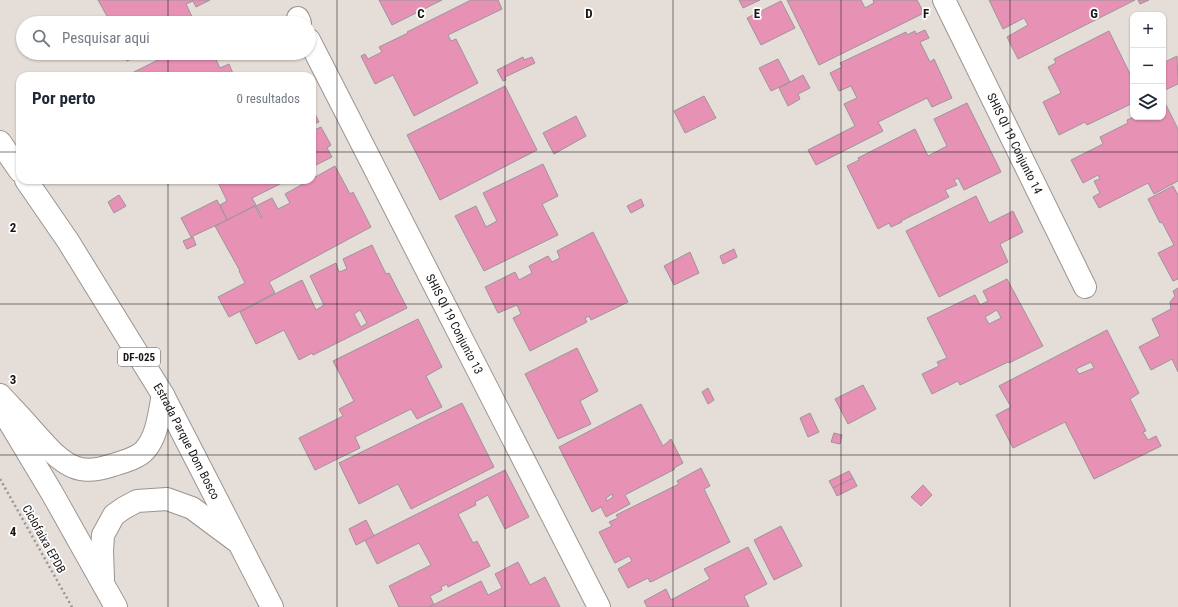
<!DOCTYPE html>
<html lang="pt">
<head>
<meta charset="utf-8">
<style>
  :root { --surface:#fff; --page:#f2f2f3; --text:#1f2937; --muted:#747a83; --line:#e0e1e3 }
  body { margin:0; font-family:"Roboto Condensed",sans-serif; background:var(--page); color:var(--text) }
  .controls { position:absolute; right:12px; top:12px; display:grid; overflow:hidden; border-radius:8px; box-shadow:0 1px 3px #0004 }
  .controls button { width:36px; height:36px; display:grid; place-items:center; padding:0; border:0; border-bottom:1px solid var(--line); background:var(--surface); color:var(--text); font:20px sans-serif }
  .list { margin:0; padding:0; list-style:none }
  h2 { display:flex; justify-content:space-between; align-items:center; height:52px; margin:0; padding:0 16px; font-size:17px }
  h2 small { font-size:13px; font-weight:400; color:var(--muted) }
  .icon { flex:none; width:22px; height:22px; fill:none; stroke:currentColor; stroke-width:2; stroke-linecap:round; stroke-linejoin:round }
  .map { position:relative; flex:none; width:1178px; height:607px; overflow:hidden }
  .search { position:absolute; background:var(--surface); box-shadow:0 1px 3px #0004; left:16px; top:16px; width:300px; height:44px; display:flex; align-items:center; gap:10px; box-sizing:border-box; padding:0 14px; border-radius:22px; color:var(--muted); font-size:15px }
  .panel { position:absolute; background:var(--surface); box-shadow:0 1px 3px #0004; left:16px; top:72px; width:300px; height:112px; border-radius:12px }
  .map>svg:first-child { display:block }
  .building { fill:#e792b5; stroke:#9d9498; fill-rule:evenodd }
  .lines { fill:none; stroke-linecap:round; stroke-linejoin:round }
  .minor-casing { stroke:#9c9490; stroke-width:24 }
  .primary-casing { stroke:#9c9490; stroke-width:24 }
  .path { stroke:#9a9490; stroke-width:2.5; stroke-dasharray:2 3; stroke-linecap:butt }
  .minor { stroke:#fff; stroke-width:22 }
  .primary { stroke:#fff; stroke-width:22 }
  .grid { fill:none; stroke:#171413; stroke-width:1; stroke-opacity:0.55 }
  .labels { text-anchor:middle; stroke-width:3.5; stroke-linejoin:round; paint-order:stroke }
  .shield { fill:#fff; stroke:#5d5a5a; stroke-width:1 }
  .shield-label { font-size:11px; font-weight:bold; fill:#171413 }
  .street-label { font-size:12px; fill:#171413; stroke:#fff }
  .grid-label { font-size:13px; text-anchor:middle; font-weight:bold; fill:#171413; stroke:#fff; stroke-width:3.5; stroke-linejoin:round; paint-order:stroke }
</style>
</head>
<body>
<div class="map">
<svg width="1178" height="607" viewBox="0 0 1178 607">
  <rect width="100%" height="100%" fill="#e5ddd8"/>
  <g class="building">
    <path d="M98,0H210L196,7L193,1L186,4L195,23H108L106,19L108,18Z"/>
    <path d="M379,0H442L392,25Z"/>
    <path d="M471,0H498L502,9L448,35L451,41L456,39L478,83L414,116L393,75L375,84L361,56L365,54L368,59L382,52L379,47L408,33L407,32Z"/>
    <path d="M739,0H760L743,8Z"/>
    <path d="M787,0H861L865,8L874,3L873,0H917L924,13L819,65Z"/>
    <path d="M989,0H1135L1018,59L1007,37L1028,25L1024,18L1003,29Z"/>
    <path d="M1138,0H1149L1140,4Z"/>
    <path d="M781,1L795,28L761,45L747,18Z"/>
    <path d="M925,30L929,38L920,42L930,62L934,59L952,98L932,107L927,98L878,122L883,131L816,165L808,150L855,126L844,104L857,98L851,86L839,91L830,73L842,67L840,63L906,32L907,35L915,31L916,34Z"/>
    <path d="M1109,31L1133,80V103L1087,125L1085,122L1059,135L1043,102L1061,93L1048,67L1056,63L1054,59Z"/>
    <path d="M123,53H142L127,61Z"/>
    <path d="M172,53H213L220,68L229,64L234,76H126Z"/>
    <path d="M1177,56L1178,84L1163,91V63Z"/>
    <path d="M523,57L524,60L532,57L535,63L505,77L506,80L503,81L497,70Z"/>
    <path d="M778,59L790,82L771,91L759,68Z"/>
    <path d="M803,75L810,88L798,94L800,99L788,106L779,88Z"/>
    <path d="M505,86L537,150L440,200L407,135Z"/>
    <path d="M704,96L716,118L685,133L674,111Z"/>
    <path d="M1164,101L1178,129V181L1154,194L1148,183L1099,208L1093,197L1100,193L1094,181L1100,179L1098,175L1083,183L1071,160L1103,144L1100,137L1128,123L1127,120L1134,117H1163V102Z"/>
    <path d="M967,103L1001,172L964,190L958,178L954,180L957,185L945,190L949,197L901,221L902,222L891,227L889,223L878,229L847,166L859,160L858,158L915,129L928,156L947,146L934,119Z"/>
    <path d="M312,108L319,122L312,125Z"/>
    <path d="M576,116L586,136L554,154L543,133Z"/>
    <path d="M321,127L331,145L327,148L332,157L312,167V131Z"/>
    <path d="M543,164L558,196L542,204L558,235L484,271L455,216L476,206L486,227L497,221L483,193Z"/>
    <path d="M335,166L350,194L353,192L371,227L269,282L275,293L229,317L218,297L245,283L239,271H240L215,226L255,206L261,218L262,217L256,206L272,198L278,209L290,203L285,194Z"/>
    <path d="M217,180H288L252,198L256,205L227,220L220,205L227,201Z"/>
    <path d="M1173,186L1178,195V279L1173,281L1158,253L1174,245L1162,222L1160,223L1148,199Z"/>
    <path d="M119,195L126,206L114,213L108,202Z"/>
    <path d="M976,196L989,223L1013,211L1023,232L1000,244L1008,262L939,297L906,231Z"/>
    <path d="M641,199L644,206L631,213L627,206Z"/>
    <path d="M217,200L227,220L191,237L181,218Z"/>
    <path d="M593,232L628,302L591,320L589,316L585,318L587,322L530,351L513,318L521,314L517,305L498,313L485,287L515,272L519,280L532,273L529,266L548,256L552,262L560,258L557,251Z"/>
    <path d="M193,237L196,245L187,249L183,241Z"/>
    <path d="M372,245L386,274L389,273L407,308L313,355L312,353L299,360L284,330L256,344L240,312L302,280L316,310L324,305L310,276L336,263L339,272L347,269L343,259ZM360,310L367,323L361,327L354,314Z"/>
    <path d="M734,249L737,257L723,264L720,256Z"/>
    <path d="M690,252L699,273L674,285L664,266Z"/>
    <path d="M1007,279L1043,346L1009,363L1008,362L960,385L958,381L932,394L922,374L939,366L937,362L947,358L927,318L975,295L980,305L988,301L983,291ZM997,310L1001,318L989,324L985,317Z"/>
    <path d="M1178,288V372L1172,359L1151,370L1139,347L1160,336L1152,319L1171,309L1170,302L1175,296L1173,291Z"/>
    <path d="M418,319L442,367L426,376L442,407L417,419L411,409L355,437L360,448L315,470L299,438L343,416L339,409L354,401L333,361Z"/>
    <path d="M1107,330L1139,393L1130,399L1146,431L1143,432L1148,440L1156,436L1161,446L1094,479L1065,422L1013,448L996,415L1011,407L999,386ZM1091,362L1094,368L1079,374L1076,369Z"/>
    <path d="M577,348L598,391L580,401L591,424L558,439L525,374Z"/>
    <path d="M863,385L876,409L848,424L835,399Z"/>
    <path d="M708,388L714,400L708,404L702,392Z"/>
    <path d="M462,403L494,467L411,509L398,484L359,504L339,463Z"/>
    <path d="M641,404L663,446L671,439L683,463L674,468L675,469L625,495L630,504L606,517L601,507L592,512L559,447ZM612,494L613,497L607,501L606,498Z"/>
    <path d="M810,413L819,432L808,437L800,418Z"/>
    <path d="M834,433L842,435L840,444L831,442Z"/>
    <path d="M701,468L710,486L704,489L730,542L653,581L650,582L648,578L628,588L618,569L632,561L629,556L615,563L599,532L612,526L609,522L618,518L616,515L679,484L677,481Z"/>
    <path d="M505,470L529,517L505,529L488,495L475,502L476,505L458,514L473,543L477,541L490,566L448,587L447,584L441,587L442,590L430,596L434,605L429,607H399L389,586L431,565L419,543L377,564L365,540Z"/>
    <path d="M849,471L853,478L833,488L829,481Z"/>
    <path d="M853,478L857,486L837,496L833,488Z"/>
    <path d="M923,485L932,495L921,506L911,497Z"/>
    <path d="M366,520L374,536L356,545L349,529Z"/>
    <path d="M781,526L802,566L774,580L754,540Z"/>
    <path d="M748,547L767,584L744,596L749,607H647L644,601L666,589L671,600L710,579L704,569Z"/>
    <path d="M518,562L530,585L545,577L560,607H429L481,581L488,595L502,588L495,574Z"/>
  </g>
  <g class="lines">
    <defs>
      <g id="minor">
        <path id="s1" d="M944,0L1085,287"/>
        <path d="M298,18L300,23"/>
        <path id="s2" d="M309,40L599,607"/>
      </g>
      <g id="primary">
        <path d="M0,142L20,171"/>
        <path id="s3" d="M26,180L68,241L163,395L272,607"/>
        <path d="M0,395C11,407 22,418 33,431C45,444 57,460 74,467C85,472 101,469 113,465C123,462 138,458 145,450C158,435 159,413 163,395"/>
        <path d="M4,413L52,493L116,607"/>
        <path d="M103,579L102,551L103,535L114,515L124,508L137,501L167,499L192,508L235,540"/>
      </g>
    </defs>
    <use href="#minor" class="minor-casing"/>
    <use href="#primary" class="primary-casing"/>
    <path class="path" d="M0,479L72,607"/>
    <use href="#minor" class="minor"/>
    <use href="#primary" class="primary"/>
  </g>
  <path class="grid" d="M168,0V23M337,0V607M505,0V607M673,0V607M841,0V607M1010,0V607M168,53V76M0,152H20M312,152H1178M168,180V607M0,304H1178M0,455H1178"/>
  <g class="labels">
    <rect class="shield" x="118" y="348" width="42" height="18" rx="3"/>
    <g class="shield-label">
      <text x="139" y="361">DF-025</text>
    </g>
    <g class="street-label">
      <text dy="4" stroke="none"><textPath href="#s1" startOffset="160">SHIS QI 19 Conjunto 14</textPath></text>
      <text dy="4" stroke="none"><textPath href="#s2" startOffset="319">SHIS QI 19 Conjunto 13</textPath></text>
      <text dy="4" stroke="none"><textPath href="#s3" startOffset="307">Estrada Parque Dom Bosco</textPath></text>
      <text transform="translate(44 539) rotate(61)" y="4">Ciclofaixa EPDB</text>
    </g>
  </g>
  <g class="grid-label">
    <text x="421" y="18">C</text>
    <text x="589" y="18">D</text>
    <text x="757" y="18">E</text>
    <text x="926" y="18">F</text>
    <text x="1094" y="18">G</text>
    <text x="13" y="232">2</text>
    <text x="13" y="384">3</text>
    <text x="13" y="536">4</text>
  </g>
</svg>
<div class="controls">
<button>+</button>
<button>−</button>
<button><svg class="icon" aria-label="layers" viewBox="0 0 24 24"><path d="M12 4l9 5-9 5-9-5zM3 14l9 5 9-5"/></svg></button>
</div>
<div class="search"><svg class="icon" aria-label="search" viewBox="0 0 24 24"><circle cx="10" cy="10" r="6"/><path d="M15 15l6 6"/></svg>Pesquisar aqui</div>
<section class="panel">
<h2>Por perto<small>0 resultados</small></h2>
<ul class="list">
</ul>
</section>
</div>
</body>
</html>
